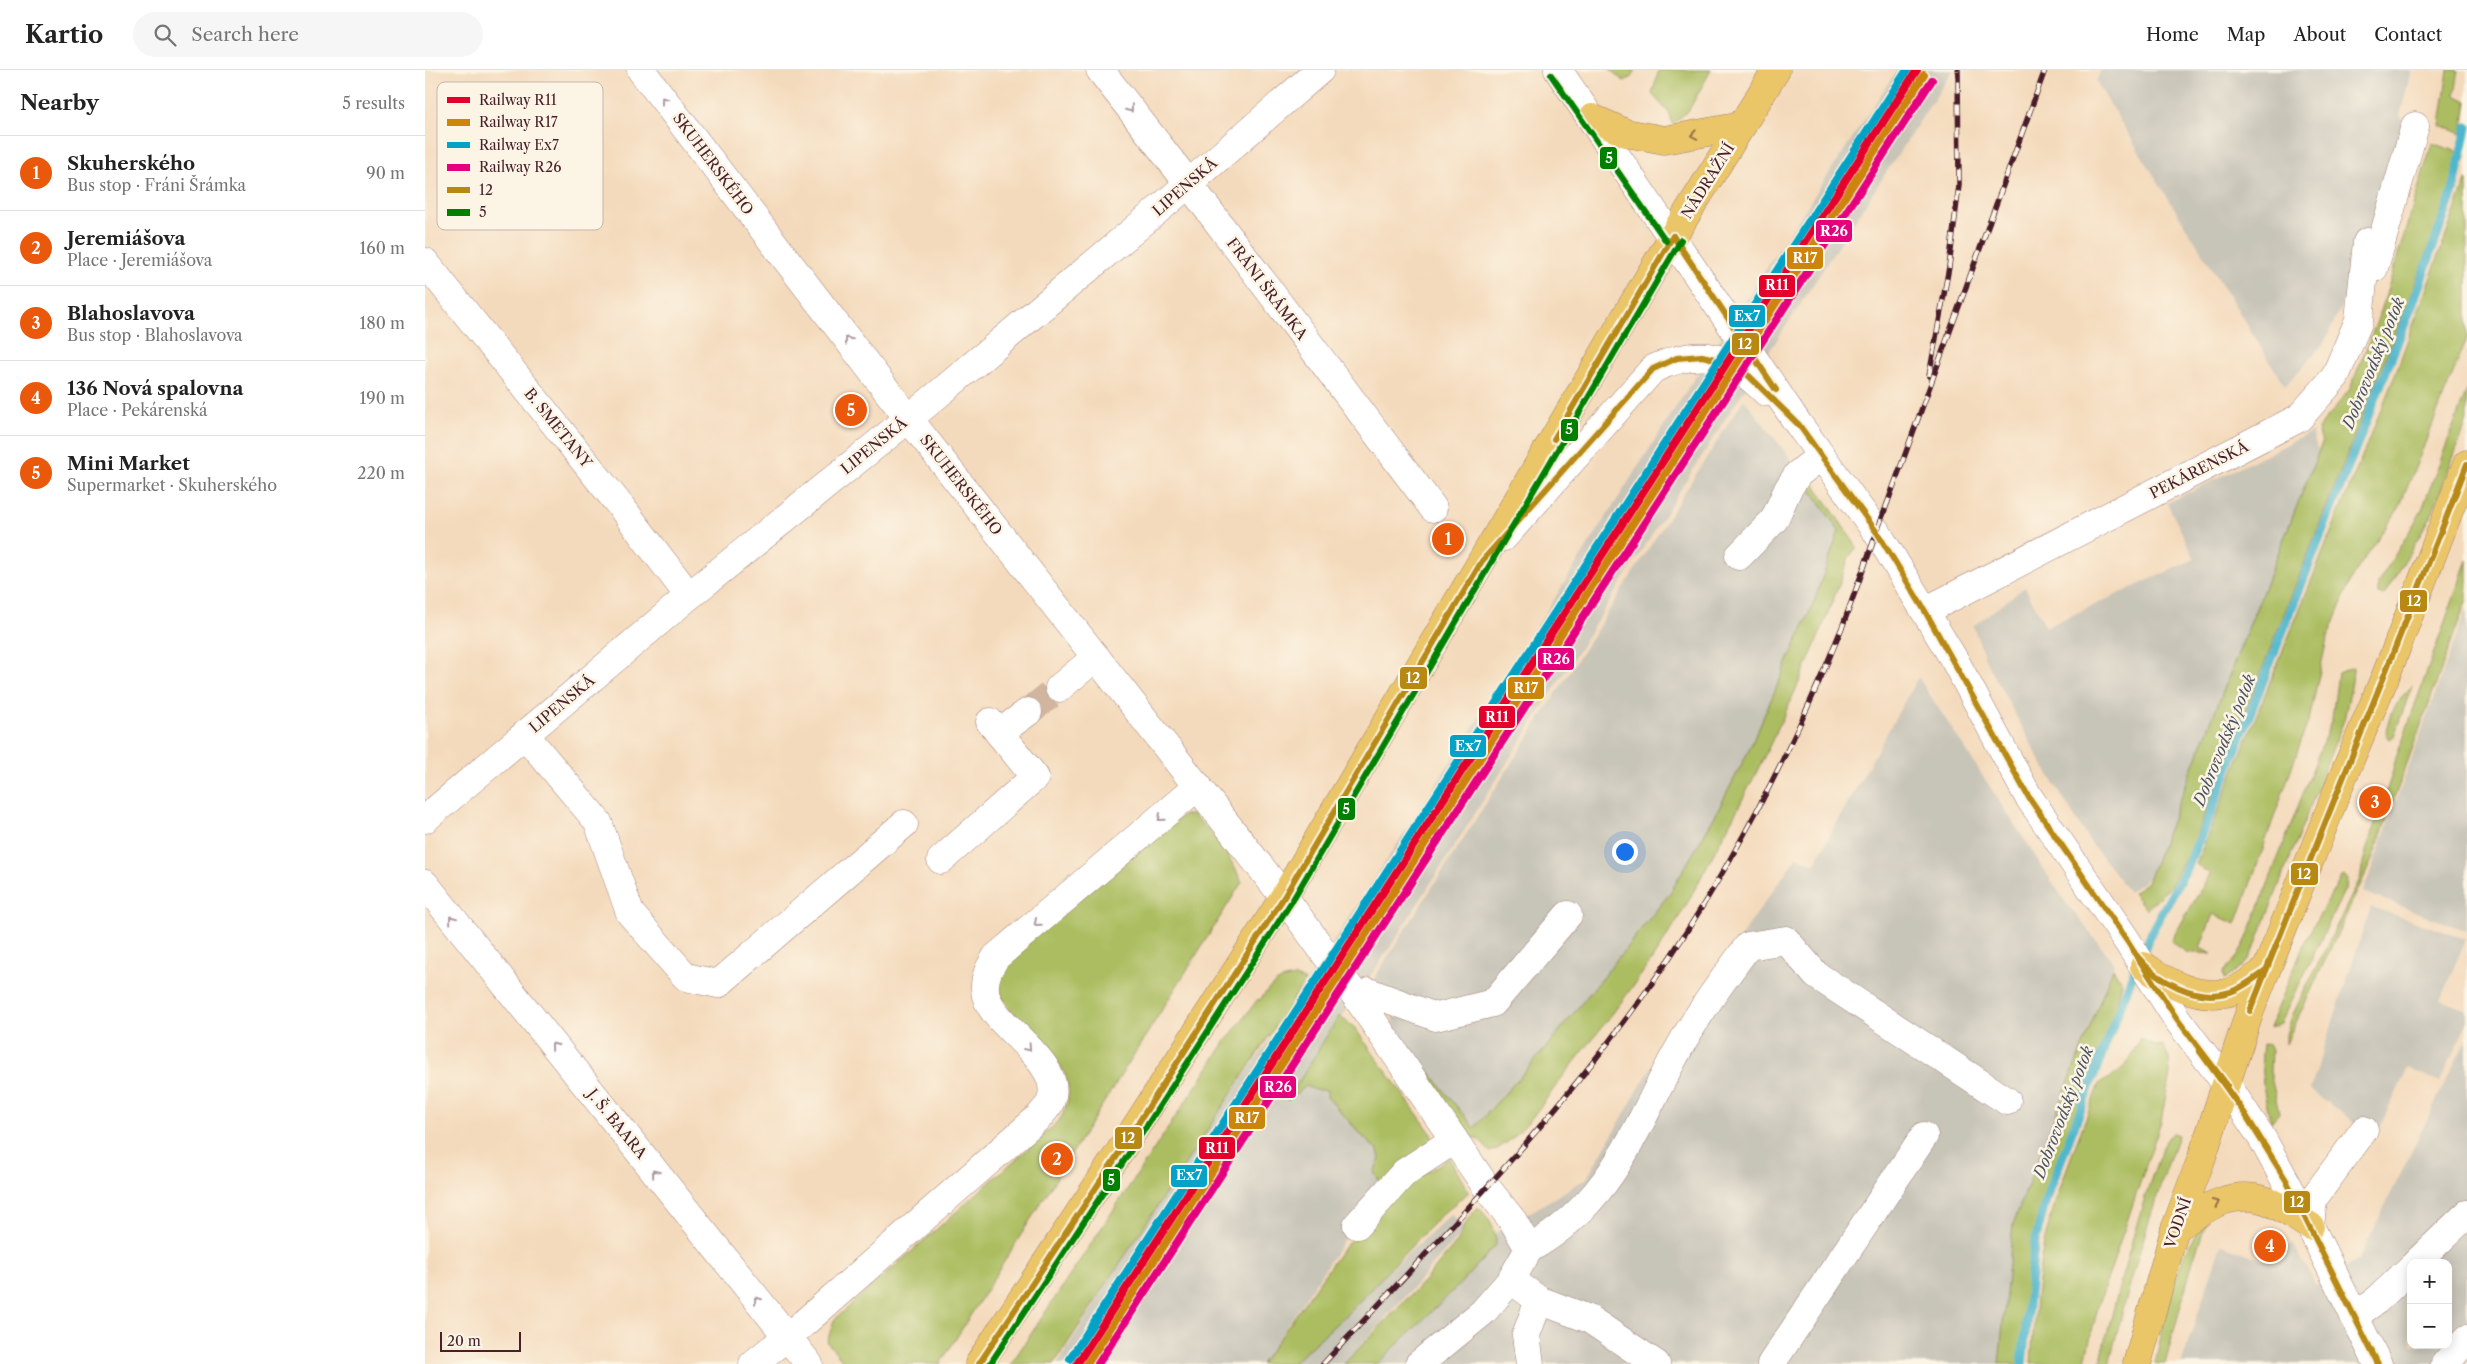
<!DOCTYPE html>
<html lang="en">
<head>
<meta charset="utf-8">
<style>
  :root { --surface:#fff; --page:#f6f6f6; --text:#222; --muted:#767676; --line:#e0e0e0; --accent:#ea580c }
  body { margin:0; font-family:"Libre Caslon Text",serif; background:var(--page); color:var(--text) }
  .controls { position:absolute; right:15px; bottom:15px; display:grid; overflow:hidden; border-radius:10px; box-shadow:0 2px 12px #0003 }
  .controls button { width:45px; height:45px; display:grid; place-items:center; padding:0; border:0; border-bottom:1px solid var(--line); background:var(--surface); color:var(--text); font:25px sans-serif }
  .scale { position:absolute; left:15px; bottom:12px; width:81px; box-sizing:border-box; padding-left:5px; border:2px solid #4a1f2b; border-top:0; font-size:14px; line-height:18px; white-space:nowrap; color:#4a1f2b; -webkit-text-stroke:4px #fcf5e5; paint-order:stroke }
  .you { position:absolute; left:1199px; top:781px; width:18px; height:18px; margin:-12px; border:4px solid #fff; border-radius:50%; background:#1a73e8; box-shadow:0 0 0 8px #1a73e833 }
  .badge { display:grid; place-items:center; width:32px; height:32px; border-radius:50%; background:var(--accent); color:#fff; font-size:16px; font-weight:700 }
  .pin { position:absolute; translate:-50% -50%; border:2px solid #fff; box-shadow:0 1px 5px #0006 }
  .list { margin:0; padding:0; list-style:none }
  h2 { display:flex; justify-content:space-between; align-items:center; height:65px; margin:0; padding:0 20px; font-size:21px }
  h2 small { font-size:16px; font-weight:400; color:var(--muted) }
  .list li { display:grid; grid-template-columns:32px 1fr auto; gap:15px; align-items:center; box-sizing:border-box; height:75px; padding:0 20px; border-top:1px solid var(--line) }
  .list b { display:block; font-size:19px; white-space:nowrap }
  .list p { margin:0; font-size:16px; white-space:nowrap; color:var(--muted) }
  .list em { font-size:16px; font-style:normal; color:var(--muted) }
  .icon { flex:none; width:28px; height:28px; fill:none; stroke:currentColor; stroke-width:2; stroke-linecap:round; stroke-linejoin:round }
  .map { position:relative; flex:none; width:2042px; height:1294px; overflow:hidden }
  header { display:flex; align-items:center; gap:30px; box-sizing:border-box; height:70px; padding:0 25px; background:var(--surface); border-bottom:1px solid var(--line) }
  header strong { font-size:24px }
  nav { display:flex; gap:28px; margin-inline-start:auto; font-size:18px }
  .search { width:350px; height:45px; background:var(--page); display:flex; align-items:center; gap:12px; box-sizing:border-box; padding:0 18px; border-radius:28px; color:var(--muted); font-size:19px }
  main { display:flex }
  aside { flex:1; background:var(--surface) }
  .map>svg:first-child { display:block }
  .industrial { fill:#c7c4b8; fill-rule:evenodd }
  .green { fill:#abbd60; stroke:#7a6e46 }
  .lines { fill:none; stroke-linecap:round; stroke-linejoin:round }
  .stream { stroke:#4fb7cd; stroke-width:9 }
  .minor-tunnel { stroke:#d2b59f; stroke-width:28; stroke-dasharray:28 14; stroke-linecap:butt }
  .minor-casing { stroke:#9f7c74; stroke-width:29 }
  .major-casing { stroke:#9f7c74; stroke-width:29 }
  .minor { stroke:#fff; stroke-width:28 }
  .major { stroke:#eac669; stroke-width:28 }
  .rail-casing { stroke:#4a1f2b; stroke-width:5.5 }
  .rail { stroke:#fcf5e5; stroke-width:4; stroke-dasharray:11; stroke-linecap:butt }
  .bus-1-casing { stroke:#fcf5e5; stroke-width:10 }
  .bus-2-casing { stroke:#fcf5e5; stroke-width:10 }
  .bus-1 { stroke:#b78912; stroke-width:6 }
  .bus-2 { stroke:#008000; stroke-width:6 }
  .rail-1-casing { stroke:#fcf5e5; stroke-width:11 }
  .rail-2-casing { stroke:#fcf5e5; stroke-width:11 }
  .rail-3-casing { stroke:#fcf5e5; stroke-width:11 }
  .rail-4-casing { stroke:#fcf5e5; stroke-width:11 }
  .rail-1 { stroke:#e4002b; stroke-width:8 }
  .rail-2 { stroke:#cc840b; stroke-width:8 }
  .rail-3 { stroke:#04a2c6; stroke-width:8 }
  .rail-4 { stroke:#e5007d; stroke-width:8 }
  .oneway { stroke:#ae9aa0 }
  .oneway2 { stroke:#9a724a }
  .labels { text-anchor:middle; stroke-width:5; stroke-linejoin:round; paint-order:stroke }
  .street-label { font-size:15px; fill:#4a1f2b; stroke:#fcf5e5 }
  .water-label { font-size:16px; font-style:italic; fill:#4c5464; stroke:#fcf5e5 }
  .key { fill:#fcf5e5; stroke:#c7b5ad; stroke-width:1 }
  .key-label { font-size:14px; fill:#4a1f2b }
  .line-badge { stroke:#fcf5e5; stroke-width:2 }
  .badge-label { font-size:14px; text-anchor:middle; font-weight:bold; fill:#fff }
</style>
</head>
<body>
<header>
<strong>Kartio</strong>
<div class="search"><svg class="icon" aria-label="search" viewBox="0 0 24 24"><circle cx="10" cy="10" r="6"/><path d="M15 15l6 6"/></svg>Search here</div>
<nav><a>Home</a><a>Map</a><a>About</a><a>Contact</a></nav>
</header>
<main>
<aside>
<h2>Nearby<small>5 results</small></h2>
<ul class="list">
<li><span class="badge">1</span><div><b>Skuherského</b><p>Bus stop · Fráni Šrámka</p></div><em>90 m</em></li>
<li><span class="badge">2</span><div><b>Jeremiášova</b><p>Place · Jeremiášova</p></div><em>160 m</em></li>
<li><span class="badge">3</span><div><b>Blahoslavova</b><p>Bus stop · Blahoslavova</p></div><em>180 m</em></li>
<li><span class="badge">4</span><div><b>136 Nová spalovna</b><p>Place · Pekárenská</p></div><em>190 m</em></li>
<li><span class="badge">5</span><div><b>Mini Market</b><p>Supermarket · Skuherského</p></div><em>220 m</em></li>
</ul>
</aside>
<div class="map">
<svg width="2042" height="1294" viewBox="0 0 2042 1294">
  <rect width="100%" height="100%" fill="#fcf5e5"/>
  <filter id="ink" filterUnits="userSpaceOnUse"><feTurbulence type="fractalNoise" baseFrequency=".02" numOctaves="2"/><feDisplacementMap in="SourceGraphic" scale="10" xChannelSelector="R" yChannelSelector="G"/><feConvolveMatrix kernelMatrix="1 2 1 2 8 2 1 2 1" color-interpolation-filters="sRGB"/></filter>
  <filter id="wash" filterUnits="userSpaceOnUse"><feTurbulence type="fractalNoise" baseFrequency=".0096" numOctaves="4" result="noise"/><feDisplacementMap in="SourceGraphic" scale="20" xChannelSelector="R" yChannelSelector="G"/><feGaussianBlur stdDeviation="1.12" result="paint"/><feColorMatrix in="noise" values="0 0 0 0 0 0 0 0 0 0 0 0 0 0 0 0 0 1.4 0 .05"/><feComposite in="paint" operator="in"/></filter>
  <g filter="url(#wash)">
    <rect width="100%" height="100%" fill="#f4dabc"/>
    <g class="industrial">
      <path d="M1472,0H1528L1301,348L964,879L894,978L987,1068L836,1294H632L743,1117L846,967L1029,687L1261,321Z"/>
      <path d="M1676,0H1986L1975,45L1981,55L1978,69L1967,79L1953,166L1941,172L1915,239L1899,273L1860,316L1671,12Z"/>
      <path d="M1319,329L1418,456L1383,554L1333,671L1245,833L1049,1067L974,969L958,917L948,910Z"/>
      <path d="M1887,362L1894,385L1732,801L1704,822L1663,769L1614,688L1561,591L1548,556L1600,517L1621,557L1770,489L1742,433Z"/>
      <path d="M2042,537V861L1938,822Z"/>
      <path d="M1493,607L1639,830L1689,893L1588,1154L1574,1294H939L1058,1171L1162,1108L1234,984L1372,786L1389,794Z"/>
      <path d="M1946,837L2041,869L2015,930L2042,940V953L2015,1012L1983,998L1950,1067L1885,1020Z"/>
      <path d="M2042,968V1294H1756L1796,1175L1840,1190L1868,1174L1891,1215L1934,1189ZM1986,1193H2023V1275H1986Z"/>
      <path d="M1026,1144L1040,1159L919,1294H863Z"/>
    </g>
    <g class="green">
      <path d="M1185,0H1211L1206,8L1199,11Z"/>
      <path d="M1234,0H1286L1264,40L1248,54L1244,43L1227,24Z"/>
      <path d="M2023,0H2034L2030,25L2042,31L2037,64L2015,55Z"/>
      <path d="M2007,73L2033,82L2025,119L1997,196L1766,779L1745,817L1721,839L1708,823L1722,812L1897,373L1893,359L1925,319L1956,241Z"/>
      <path d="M2042,108V268L1974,438L1927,507L1902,569L1885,646L1811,854L1788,844L1775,878L1787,884L1761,882L1746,871L1785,804L1771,794L1968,310Z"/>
      <path d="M2042,320V351L2006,447L1959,525L1953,523V513L1996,442Z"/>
      <path d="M1382,414L1390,415L1432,477L1424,487C1388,589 1343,684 1291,779C1278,803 1266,828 1251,852C1219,905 1179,955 1140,1004C1121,1028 1094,1072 1065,1082L1054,1070L1040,1066L955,941L1049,1058L1120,979L1245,823L1291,744L1324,680L1389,532L1414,461Z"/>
      <path d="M2042,490V529L1946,792L1861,974V965L1868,944L1935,809C1941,767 1962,729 1971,688Z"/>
      <path d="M1928,597L1927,612L1919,650L1829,879C1822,894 1813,901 1799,909L1798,903L1813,886L1822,868L1907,649L1913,603Z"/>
      <path d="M1987,616L1969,666L1965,669L1962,667C1961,646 1973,630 1987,616Z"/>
      <path d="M758,745H768C788,762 806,788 817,812L515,1294H421L402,1272L409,1250L634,1051C671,991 590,967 574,919C571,909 576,899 580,890Z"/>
      <path d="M1919,806L1922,810L1921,817L1856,953L1845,957L1881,869L1916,807Z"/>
      <path d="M1688,898L1697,913L1691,937L1618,1129L1606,1174L1594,1294H1574L1588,1154Z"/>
      <path d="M870,907L880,911L629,1294H586L801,971L833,929L835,930C845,916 852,909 870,907Z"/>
      <path d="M914,946L929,957L1006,1063L1007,1072L958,1117L949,1102L955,1089L953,1081L940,1069L902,1027V1020H890L881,1016L862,1031Z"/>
      <path d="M1715,968L1731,976L1738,975L1744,988L1745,1004L1736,1051L1673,1237L1659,1294H1606C1609,1252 1611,1210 1620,1169C1633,1116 1655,1065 1674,1014L1692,1004L1705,989Z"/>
      <path d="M1838,974L1844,975L1846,980L1845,1001L1854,1043L1846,1052C1839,1025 1834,1002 1838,974Z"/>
      <path d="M1747,1063L1753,1065C1726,1141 1703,1216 1684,1294H1675C1682,1261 1729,1077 1747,1063Z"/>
      <path d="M1024,1088L1044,1122L1017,1144L924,1242L867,1294H836L916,1181L963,1127Z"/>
      <path d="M1053,1137C1064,1148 1071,1158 1071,1175L1033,1216L952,1294H919L1000,1210L1033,1171L1042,1150Z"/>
      <path d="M1782,1151L1769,1187L1740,1294H1730C1739,1254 1751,1179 1782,1151Z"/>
    </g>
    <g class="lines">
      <g class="stream">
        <path d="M1717,884L1729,857L1759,803L1782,752L1988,233L2028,121L2042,57"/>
        <path d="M1597,1294L1609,1176L1621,1129L1711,896"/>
      </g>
    </g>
  </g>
  <g filter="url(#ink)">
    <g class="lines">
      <path class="minor-tunnel" d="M603,642L634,618"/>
      <defs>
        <g id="minor">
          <path d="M216,0L466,326L859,827L933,929L1062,1118L1088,1151L1104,1179L1086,1210L1058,1242L994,1294"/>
          <path d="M675,0L764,114L1008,438"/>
          <path d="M1133,0L1374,355L1453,464L1530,591L1603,726L1702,871L1752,949L1802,1015L1837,1068L1885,1156L1953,1294"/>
          <path d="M0,192L197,438L264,526"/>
          <path d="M1949,198L1990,56"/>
          <path d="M1079,467L1228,299C1278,276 1304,285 1341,322"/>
          <path d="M1314,486L1349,450L1363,419L1373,404L1396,386"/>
          <path d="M1500,541L1874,348L1910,307L1934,250L1942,172"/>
          <path d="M634,618L671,587"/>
          <path d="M574,663L603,642"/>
          <path d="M100,665L173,752L205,843L261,907L293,914L479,754"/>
          <path d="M0,749L264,526L504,332L740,134L895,0"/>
          <path d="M516,790L610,707L565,652"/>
          <path d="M0,814L384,1294"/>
          <path d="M933,929L944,922L1011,947L1068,933L1143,845"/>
          <path d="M932,1155L980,1102L1029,1070"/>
          <path d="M1885,1156L1888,1129L1939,1060"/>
          <path d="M1104,1179C1188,1132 1209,1059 1253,980C1273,943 1298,910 1323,876L1361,870L1391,905L1582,1031"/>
          <path d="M1991,1193L2042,1144"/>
          <path d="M1086,1210L1114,1230L1164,1249L1231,1294"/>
          <path d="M1929,1246L1952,1230L1986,1198"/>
          <path d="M328,1294L379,1253L615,1046C618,1041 625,1036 626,1030C640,989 560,954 560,919C559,906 565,897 571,887L773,716"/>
          <path d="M1105,1294L1101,1265L1114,1230"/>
          <path d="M1346,1294L1499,1066"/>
          <path d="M2020,1294L2042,1269"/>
        </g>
        <g id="major">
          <path d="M1167,48L1201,63L1239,70L1317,56"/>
          <path d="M1719,896C1743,913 1770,928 1801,923C1815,920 1830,908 1841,900"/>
          <path d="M1750,1159C1779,1138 1811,1115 1849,1134C1861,1140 1873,1149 1885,1156"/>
          <path d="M554,1294L692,1086L859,827L1248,166L1351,0"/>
          <path d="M1712,1294L1750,1159L1776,1090L1825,941L1917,709L1963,600L2042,394"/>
        </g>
      </defs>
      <use href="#minor" class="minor-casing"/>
      <use href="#major" class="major-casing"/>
      <use href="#minor" class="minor"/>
      <use href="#major" class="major"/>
      <defs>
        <g id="rail">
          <path d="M1504,306L1524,197L1534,115L1533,0"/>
          <path d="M898,1294C1019,1164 1145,1036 1245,887C1314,783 1371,671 1418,555L1620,0"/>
        </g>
      </defs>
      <use href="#rail" class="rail-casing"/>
      <use href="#rail" class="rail"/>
      <defs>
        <g id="bus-1">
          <path d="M1248,166L1351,320"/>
          <path d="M1129,369L1248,166"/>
          <path d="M1712,886C1732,911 1772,933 1805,922C1818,918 1830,908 1841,900"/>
          <path d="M1825,941C1897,759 1972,577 2042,394"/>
          <path d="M1774,980L1820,1044L1861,1110L1953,1294"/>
          <path d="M554,1294L692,1086L859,827L1057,491L1228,299L1252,288L1277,286L1303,292L1324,306L1374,355L1453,464L1500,541L1603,726L1702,871L1752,949L1802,1015"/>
        </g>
        <g id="bus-2">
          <path d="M1126,5L1241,171"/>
          <path d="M565,1294L699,1091L867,831L1256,170"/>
        </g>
      </defs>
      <use href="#bus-1" class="bus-1-casing"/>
      <use href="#bus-2" class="bus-2-casing"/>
      <use href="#bus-1" class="bus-1"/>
      <use href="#bus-2" class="bus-2"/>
      <defs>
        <path id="rail-1" d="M652,1294L1492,0"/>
        <path id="rail-2" d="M662,1294L1499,5"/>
        <path id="rail-3" d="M645,1289L1482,0"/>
        <path id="rail-4" d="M673,1294L1507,10"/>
      </defs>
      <use href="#rail-1" class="rail-1-casing"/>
      <use href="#rail-2" class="rail-2-casing"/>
      <use href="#rail-3" class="rail-3-casing"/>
      <use href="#rail-4" class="rail-4-casing"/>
      <use href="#rail-1" class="rail-1"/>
      <use href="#rail-2" class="rail-2"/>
      <use href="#rail-3" class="rail-3"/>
      <use href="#rail-4" class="rail-4"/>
    </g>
    <defs><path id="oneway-chevron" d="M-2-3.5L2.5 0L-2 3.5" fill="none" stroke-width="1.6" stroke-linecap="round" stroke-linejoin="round" transform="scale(1.25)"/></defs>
    <g class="oneway">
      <use href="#oneway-chevron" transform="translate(239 30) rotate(-127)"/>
      <use href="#oneway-chevron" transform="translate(705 39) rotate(52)"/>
      <use href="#oneway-chevron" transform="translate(423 270) rotate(-127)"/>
      <use href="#oneway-chevron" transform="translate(736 748) rotate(139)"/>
      <use href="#oneway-chevron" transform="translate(27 849) rotate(-129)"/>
      <use href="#oneway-chevron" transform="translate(612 853) rotate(140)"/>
      <use href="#oneway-chevron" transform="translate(129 976) rotate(-129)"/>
      <use href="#oneway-chevron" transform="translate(603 978) rotate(48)"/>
      <use href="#oneway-chevron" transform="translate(230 1103) rotate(-129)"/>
      <use href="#oneway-chevron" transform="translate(332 1230) rotate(-129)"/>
    </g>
    <g class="oneway2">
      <use href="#oneway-chevron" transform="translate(1269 65) rotate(170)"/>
      <use href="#oneway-chevron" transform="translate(1791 1133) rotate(-25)"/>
    </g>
  </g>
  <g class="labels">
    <g class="street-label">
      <text transform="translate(288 94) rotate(53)" y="5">SKUHERSKÉHO</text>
      <text transform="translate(1283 111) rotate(-58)" y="5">NÁDRAŽNÍ</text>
      <text transform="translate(760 117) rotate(-41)" y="5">LIPENSKÁ</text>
      <text transform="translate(842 219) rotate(53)" y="5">FRÁNI ŠRÁMKA</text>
      <text transform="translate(133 358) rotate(51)" y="5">B. SMETANY</text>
      <text transform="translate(449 376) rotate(-39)" y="5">LIPENSKÁ</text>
      <text transform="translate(1774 400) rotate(-27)" y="5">PEKÁRENSKÁ</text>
      <text transform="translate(536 415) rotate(52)" y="5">SKUHERSKÉHO</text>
      <text transform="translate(137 634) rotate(-40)" y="5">LIPENSKÁ</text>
      <text transform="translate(192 1054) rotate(51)" y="5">J. Š. BAARA</text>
      <text transform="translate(1753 1153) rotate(-71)" y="5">VODNÍ</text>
    </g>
    <g class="water-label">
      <text transform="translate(1948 293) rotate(-68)" y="6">Dobrovodský potok</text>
      <text transform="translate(1799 670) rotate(-68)" y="6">Dobrovodský potok</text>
      <text transform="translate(1638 1042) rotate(-69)" y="6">Dobrovodský potok</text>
    </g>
  </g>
  <rect x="12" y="12" width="166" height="148" rx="8" class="key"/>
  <rect x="22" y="27" width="23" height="6" fill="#e4002b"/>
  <rect x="22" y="49" width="23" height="7" fill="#cc840b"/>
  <rect x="22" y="72" width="23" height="6" fill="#04a2c6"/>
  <rect x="22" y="94" width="23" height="7" fill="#e5007d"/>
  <rect x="22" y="117" width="23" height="6" fill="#b78912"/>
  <rect x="22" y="139" width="23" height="7" fill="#008000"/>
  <g class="key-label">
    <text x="54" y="35">Railway R11</text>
    <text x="54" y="57">Railway R17</text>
    <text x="54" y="80">Railway Ex7</text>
    <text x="54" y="102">Railway R26</text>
    <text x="54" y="125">12</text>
    <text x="54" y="147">5</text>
  </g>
  <g class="line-badge">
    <rect x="1174" y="76" width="19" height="24" rx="5" fill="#008000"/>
    <rect x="1390" y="149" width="38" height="24" rx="5" fill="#e5007d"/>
    <rect x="1361" y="176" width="38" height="24" rx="5" fill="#cc840b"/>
    <rect x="1333" y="204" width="38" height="24" rx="5" fill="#e4002b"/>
    <rect x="1303" y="234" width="38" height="24" rx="5" fill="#04a2c6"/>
    <rect x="1306" y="262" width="29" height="24" rx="5" fill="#b78912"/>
    <rect x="1135" y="348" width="19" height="24" rx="5" fill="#008000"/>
    <rect x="1974" y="519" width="29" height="24" rx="5" fill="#b78912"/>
    <rect x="1112" y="577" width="38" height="24" rx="5" fill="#e5007d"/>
    <rect x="974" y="596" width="29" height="24" rx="5" fill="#b78912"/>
    <rect x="1082" y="606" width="38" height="24" rx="5" fill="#cc840b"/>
    <rect x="1053" y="635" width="38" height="24" rx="5" fill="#e4002b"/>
    <rect x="1024" y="664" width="38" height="24" rx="5" fill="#04a2c6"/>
    <rect x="912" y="727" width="19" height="24" rx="5" fill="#008000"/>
    <rect x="1865" y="792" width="29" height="24" rx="5" fill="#b78912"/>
    <rect x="834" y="1005" width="38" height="24" rx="5" fill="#e5007d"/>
    <rect x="803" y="1036" width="38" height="24" rx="5" fill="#cc840b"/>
    <rect x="689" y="1056" width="29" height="24" rx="5" fill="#b78912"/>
    <rect x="773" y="1066" width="38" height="24" rx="5" fill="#e4002b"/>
    <rect x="745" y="1094" width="38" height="24" rx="5" fill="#04a2c6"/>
    <rect x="677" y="1098" width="19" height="24" rx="5" fill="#008000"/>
    <rect x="1858" y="1120" width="28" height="24" rx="5" fill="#b78912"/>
  </g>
  <g class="badge-label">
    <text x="1184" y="93">5</text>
    <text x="1409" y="166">R26</text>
    <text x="1380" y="193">R17</text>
    <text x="1352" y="220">R11</text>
    <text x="1322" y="251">Ex7</text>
    <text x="1320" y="279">12</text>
    <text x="1144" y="364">5</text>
    <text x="1989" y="536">12</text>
    <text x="1131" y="594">R26</text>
    <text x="988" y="613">12</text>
    <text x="1101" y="623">R17</text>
    <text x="1072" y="652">R11</text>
    <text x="1043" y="681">Ex7</text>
    <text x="921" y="744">5</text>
    <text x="1879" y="809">12</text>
    <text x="853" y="1022">R26</text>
    <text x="822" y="1053">R17</text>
    <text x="703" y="1073">12</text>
    <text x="792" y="1083">R11</text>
    <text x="764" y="1110">Ex7</text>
    <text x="686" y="1115">5</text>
    <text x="1872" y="1137">12</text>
  </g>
</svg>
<div class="controls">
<button>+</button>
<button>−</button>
</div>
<div class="scale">20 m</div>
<div class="you"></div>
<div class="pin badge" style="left:1023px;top:469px">1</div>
<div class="pin badge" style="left:632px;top:1089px">2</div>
<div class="pin badge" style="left:1950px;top:732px">3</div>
<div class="pin badge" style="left:1845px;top:1176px">4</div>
<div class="pin badge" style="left:426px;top:340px">5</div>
</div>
</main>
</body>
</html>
